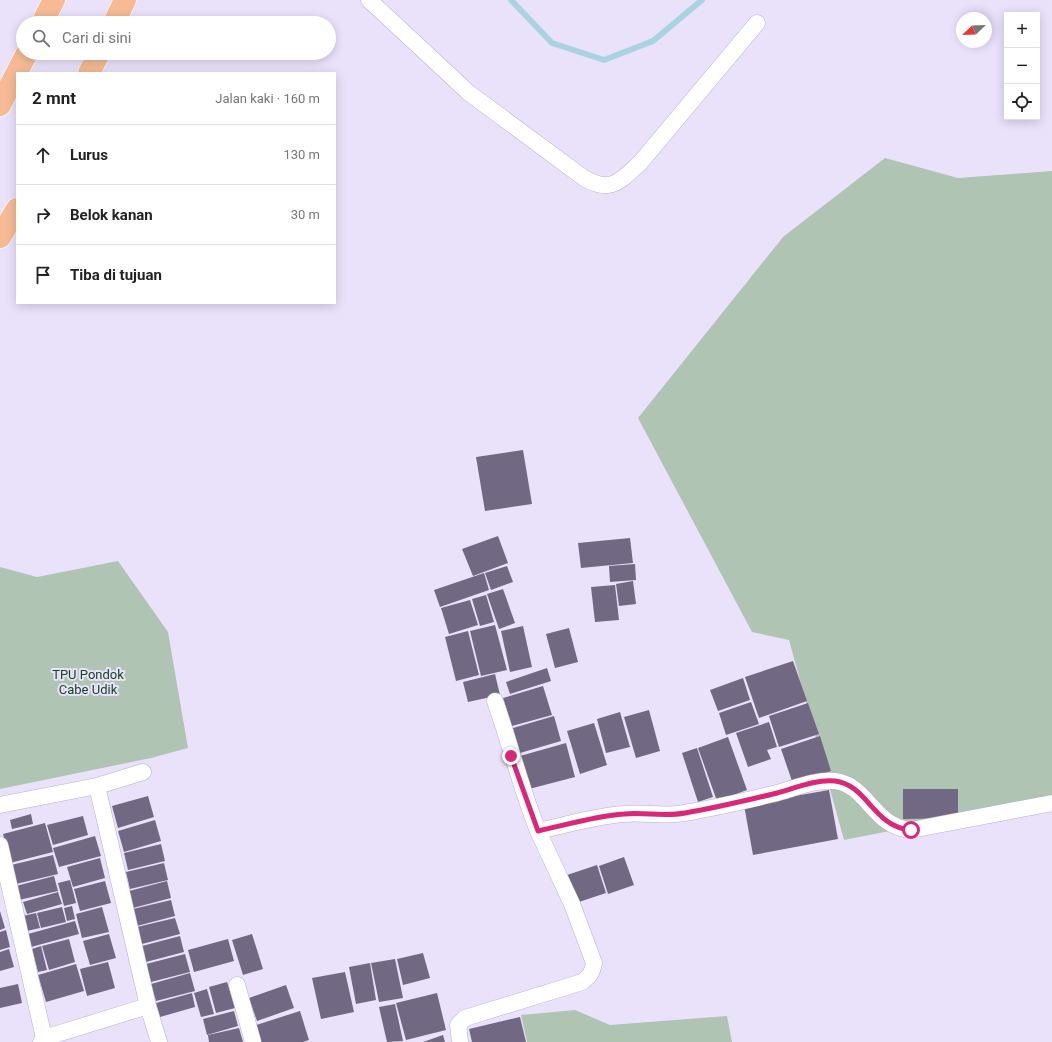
<!DOCTYPE html>
<html lang="id">
<head>
<meta charset="utf-8">
<style>
  :root { --surface:#fff; --page:#f6f6f6; --text:#222; --muted:#767676; --line:#e0e0e0 }
  body { margin:0; font-family:Roboto,sans-serif; background:var(--page); color:var(--text) }
  .controls { position:absolute; right:12px; top:12px; display:grid; overflow:hidden; border-radius:0px; box-shadow:0 2px 10px #0003 }
  .controls button { width:36px; height:36px; display:grid; place-items:center; padding:0; border:0; border-bottom:1px solid var(--line); background:var(--surface); color:var(--text); font:20px sans-serif }
  .compass { position:absolute; left:956px; top:12px; width:36px; height:36px; border-radius:50%; background:var(--surface); box-shadow:0 2px 10px #0003; rotate:247deg }
  .stop { position:absolute; width:12px; height:12px; margin:-9px; border:3px solid #db2777; border-radius:50%; background:#fff }
  .stop.end { background:#db2777; border-color:#fff; box-shadow:0 1px 4px #0008 }
  .list { margin:0; padding:0; list-style:none }
  h2 { display:flex; justify-content:space-between; align-items:center; height:52px; margin:0; padding:0 16px; font-size:17px }
  h2 small { font-size:13px; font-weight:400; color:var(--muted) }
  .list li { display:grid; grid-template-columns:26px 1fr auto; gap:12px; align-items:center; box-sizing:border-box; height:60px; padding:0 16px; border-top:1px solid var(--line) }
  .list b { display:block; font-size:15px; white-space:nowrap }
  .list em { font-size:13px; font-style:normal; color:var(--muted) }
  .icon { flex:none; width:22px; height:22px; fill:none; stroke:currentColor; stroke-width:2; stroke-linecap:round; stroke-linejoin:round }
  .map { position:relative; flex:none; width:1052px; height:1042px; overflow:hidden }
  .search { position:absolute; background:var(--surface); box-shadow:0 2px 10px #0003; left:16px; top:16px; width:320px; height:44px; display:flex; align-items:center; gap:10px; box-sizing:border-box; padding:0 14px; border-radius:22px; color:var(--muted); font-size:15px }
  .panel { position:absolute; background:var(--surface); box-shadow:0 2px 10px #0003; left:16px; top:72px; width:320px; height:232px; border-radius:0px }
  .map>svg:first-child { display:block }
  .green { fill:#b0c4b3 }
  .lines { fill:none; stroke-linecap:round; stroke-linejoin:round }
  .stream { stroke:#aad3e2; stroke-width:6 }
  .building { fill:#716983 }
  .street-casing { stroke:#b8afcc; stroke-width:17 }
  .highway-casing { stroke:#fff; stroke-width:23 }
  .street { stroke:#fff; stroke-width:16 }
  .highway { stroke:#f6bb95; stroke-width:22 }
  .route { stroke:#db2777; stroke-width:5 }
  .labels { text-anchor:middle; stroke-width:4; stroke-linejoin:round; paint-order:stroke }
  .park-label { font-size:13px; fill:#154421; stroke:#eae2fb }
</style>
</head>
<body>
<div class="map">
<svg width="1052" height="1042" viewBox="0 0 1052 1042">
  <rect width="100%" height="100%" fill="#eae2fb"/>
  <g class="green">
    <path d="M885,158L958,178L1052,171V799L844,840L789,640L752,632L638,418L783,237Z"/>
    <path d="M118,561L168,632L188,748L151,758L0,789V567L37,577Z"/>
    <path d="M575,1010L610,1025L727,1016L732,1042H527L521,1015Z"/>
  </g>
  <g class="lines">
    <path class="stream" d="M511,0L552,43L604,60L653,41L702,0"/>
  </g>
  <g class="building">
    <path d="M523,450L532,504L485,511L476,457Z"/>
    <path d="M498,536L508,563L473,576L462,549Z"/>
    <path d="M630,538L633,563L581,568L578,543Z"/>
    <path d="M635,564L636,580L610,582L609,566Z"/>
    <path d="M507,566L513,582L491,590L485,573Z"/>
    <path d="M484,573L489,590L440,607L434,590Z"/>
    <path d="M633,581L636,604L619,606L616,584Z"/>
    <path d="M615,585L619,620L595,622L591,587Z"/>
    <path d="M503,589L515,623L499,629L487,594Z"/>
    <path d="M486,595L494,622L480,626L472,599Z"/>
    <path d="M470,600L478,625L449,634L441,608Z"/>
    <path d="M495,625L507,670L481,676L470,631Z"/>
    <path d="M523,626L532,667L510,672L501,631Z"/>
    <path d="M569,628L578,662L555,668L546,634Z"/>
    <path d="M468,631L479,675L456,681L445,637Z"/>
    <path d="M793,661L807,701L759,718L745,677Z"/>
    <path d="M547,668L551,681L510,694L506,682Z"/>
    <path d="M495,674L500,695L468,702L463,682Z"/>
    <path d="M743,678L750,700L718,711L710,690Z"/>
    <path d="M543,686L552,715L512,726L503,698Z"/>
    <path d="M751,702L759,724L726,735L719,713Z"/>
    <path d="M808,703L819,734L779,747L769,716Z"/>
    <path d="M649,710L660,751L636,758L624,717Z"/>
    <path d="M620,712L630,747L606,753L597,719Z"/>
    <path d="M554,716L561,741L520,753L513,728Z"/>
    <path d="M769,722L777,747L767,750L771,759L748,767L736,733Z"/>
    <path d="M594,723L607,765L580,774L567,731Z"/>
    <path d="M820,736L831,771L793,784L781,749Z"/>
    <path d="M728,737L747,790L717,801L698,748Z"/>
    <path d="M566,743L575,777L529,789L520,756Z"/>
    <path d="M697,748L713,797L698,802L682,753Z"/>
    <path d="M903,789H958V818L903,819Z"/>
    <path d="M829,790L838,839L753,855L744,805Z"/>
    <path d="M148,796L154,817L118,828L112,806Z"/>
    <path d="M31,814L33,824L12,829L10,820Z"/>
    <path d="M83,816L88,835L53,845L47,825Z"/>
    <path d="M155,820L161,841L124,852L118,831Z"/>
    <path d="M45,823L53,852L10,863L3,834Z"/>
    <path d="M95,836L101,856L59,867L53,848Z"/>
    <path d="M161,844L165,861L128,870L124,853Z"/>
    <path d="M53,855L58,874L16,884L11,865Z"/>
    <path d="M624,857L634,885L608,894L599,866Z"/>
    <path d="M100,858L105,878L73,887L67,867Z"/>
    <path d="M164,863L168,880L130,889L126,872Z"/>
    <path d="M597,865L606,893L576,903L567,875Z"/>
    <path d="M54,876L58,891L19,900L16,886Z"/>
    <path d="M70,880L76,903L64,906L58,883Z"/>
    <path d="M105,881L111,903L80,911L74,889Z"/>
    <path d="M167,881L171,898L133,908L129,891Z"/>
    <path d="M58,892L62,904L27,914L23,902Z"/>
    <path d="M171,900L175,916L137,926L133,909Z"/>
    <path d="M72,906L75,919L67,921L64,908Z"/>
    <path d="M62,907L66,922L41,928L37,913Z"/>
    <path d="M102,907L109,932L82,938L76,914Z"/>
    <path d="M0,911L5,928L0,930Z"/>
    <path d="M36,913L40,928L27,931L23,916Z"/>
    <path d="M175,918L180,934L142,944L137,927Z"/>
    <path d="M75,921L79,934L31,947L28,934Z"/>
    <path d="M6,930L10,947L0,950V932Z"/>
    <path d="M109,934L116,958L90,965L83,941Z"/>
    <path d="M252,934L263,969L243,975L232,940Z"/>
    <path d="M180,936L184,952L146,962L142,946Z"/>
    <path d="M69,939L75,962L49,970L42,946Z"/>
    <path d="M228,939L234,961L194,972L188,950Z"/>
    <path d="M41,946L47,970L38,972L32,949Z"/>
    <path d="M9,949L14,967L0,971V952Z"/>
    <path d="M423,953L430,978L403,985L397,959Z"/>
    <path d="M185,954L190,972L151,982L146,964Z"/>
    <path d="M395,959L403,998L379,1002L371,963Z"/>
    <path d="M108,962L115,988L87,996L80,969Z"/>
    <path d="M370,963L376,1000L356,1004L349,967Z"/>
    <path d="M76,964L84,991L46,1002L38,975Z"/>
    <path d="M345,972L354,1012L321,1019L312,978Z"/>
    <path d="M190,973L195,991L156,1001L151,984Z"/>
    <path d="M227,982L235,1008L216,1013L209,987Z"/>
    <path d="M18,984L22,1003L0,1008V988Z"/>
    <path d="M286,985L294,1008L257,1021L249,998Z"/>
    <path d="M207,989L214,1014L201,1017L194,993Z"/>
    <path d="M192,993L195,1007L160,1017L156,1003Z"/>
    <path d="M437,993L446,1030L406,1040L396,1003Z"/>
    <path d="M395,1004L403,1041L387,1042L379,1007Z"/>
    <path d="M234,1011L238,1026L207,1035L203,1019Z"/>
    <path d="M300,1011L309,1040L303,1042H258L253,1026Z"/>
    <path d="M520,1017L526,1042H472L469,1029Z"/>
    <path d="M239,1028L243,1042H209L208,1035Z"/>
    <path d="M443,1035L445,1042H423Z"/>
  </g>
  <g class="lines">
    <defs>
      <g id="street">
        <path d="M369,0L469,93L584,178C611,194 620,181 640,163L757,23"/>
        <path d="M495,701C510,744 521,788 538,831"/>
        <path d="M97,786L148,1006L159,1042"/>
        <path d="M0,805L97,786L143,772"/>
        <path d="M0,845L44,1038L41,1042"/>
        <path d="M237,985L253,1042"/>
        <path d="M44,1038L148,1006"/>
        <path d="M460,1042L458,1025L465,1018L582,982C590,976 592,973 594,963L572,904L538,831C566,825 595,816 624,814C644,812 664,817 684,813C714,808 744,801 773,794C793,789 815,779 835,781C868,785 873,827 911,830L1052,803"/>
      </g>
      <g id="highway">
        <path d="M42,23L54,0"/>
        <path d="M114,23L125,0"/>
        <path d="M89,73L99,53"/>
        <path d="M0,105L27,53"/>
        <path d="M0,237L17,209"/>
      </g>
    </defs>
    <use href="#street" class="street-casing"/>
    <use href="#highway" class="highway-casing"/>
    <use href="#street" class="street"/>
    <use href="#highway" class="highway"/>
  </g>
  <g class="lines">
    <path class="route" d="M511,756L538,831C566,825 595,816 624,814C644,812 664,817 685,813C714,808 744,801 773,794C793,789 815,779 835,781C868,785 873,827 911,830"/>
  </g>
  <g class="labels">
    <g class="park-label">
      <text x="88" y="679">TPU Pondok<tspan x="88" dy="15">Cabe Udik</tspan></text>
    </g>
  </g>
</svg>
<div class="controls">
<button>+</button>
<button>−</button>
<button><svg class="icon" aria-label="locate" viewBox="0 0 24 24"><circle cx="12" cy="12" r="6"/><path d="M12 2v4M12 18v4M2 12h4M18 12h4"/></svg></button>
</div>
<svg class="compass" viewBox="-18 -18 36 36"><path d="M0-13l5 13h-10z" fill="#e53935"/><path d="M0 13l5-13h-10z" fill="#767676"/></svg>
<div class="stop" style="left:911px;top:830px"></div>
<div class="stop end" style="left:511px;top:756px"></div>
<div class="search"><svg class="icon" aria-label="search" viewBox="0 0 24 24"><circle cx="10" cy="10" r="6"/><path d="M15 15l6 6"/></svg>Cari di sini</div>
<section class="panel">
<h2>2 mnt<small>Jalan kaki · 160 m</small></h2>
<ul class="list">
<li><svg class="icon" aria-label="ahead" viewBox="0 0 24 24"><path d="M12 20V5M6 11l6-6 6 6"/></svg><div><b>Lurus</b></div><em>130 m</em></li>
<li><svg class="icon" aria-label="right" viewBox="0 0 24 24"><path d="M7 20v-9h11M14 6l5 5-5 5"/></svg><div><b>Belok kanan</b></div><em>30 m</em></li>
<li><svg class="icon" aria-label="arrive" viewBox="0 0 24 24"><path d="M6 21V4h12l-3 4 3 4H6"/></svg><div><b>Tiba di tujuan</b></div></li>
</ul>
</section>
</div>
</body>
</html>
